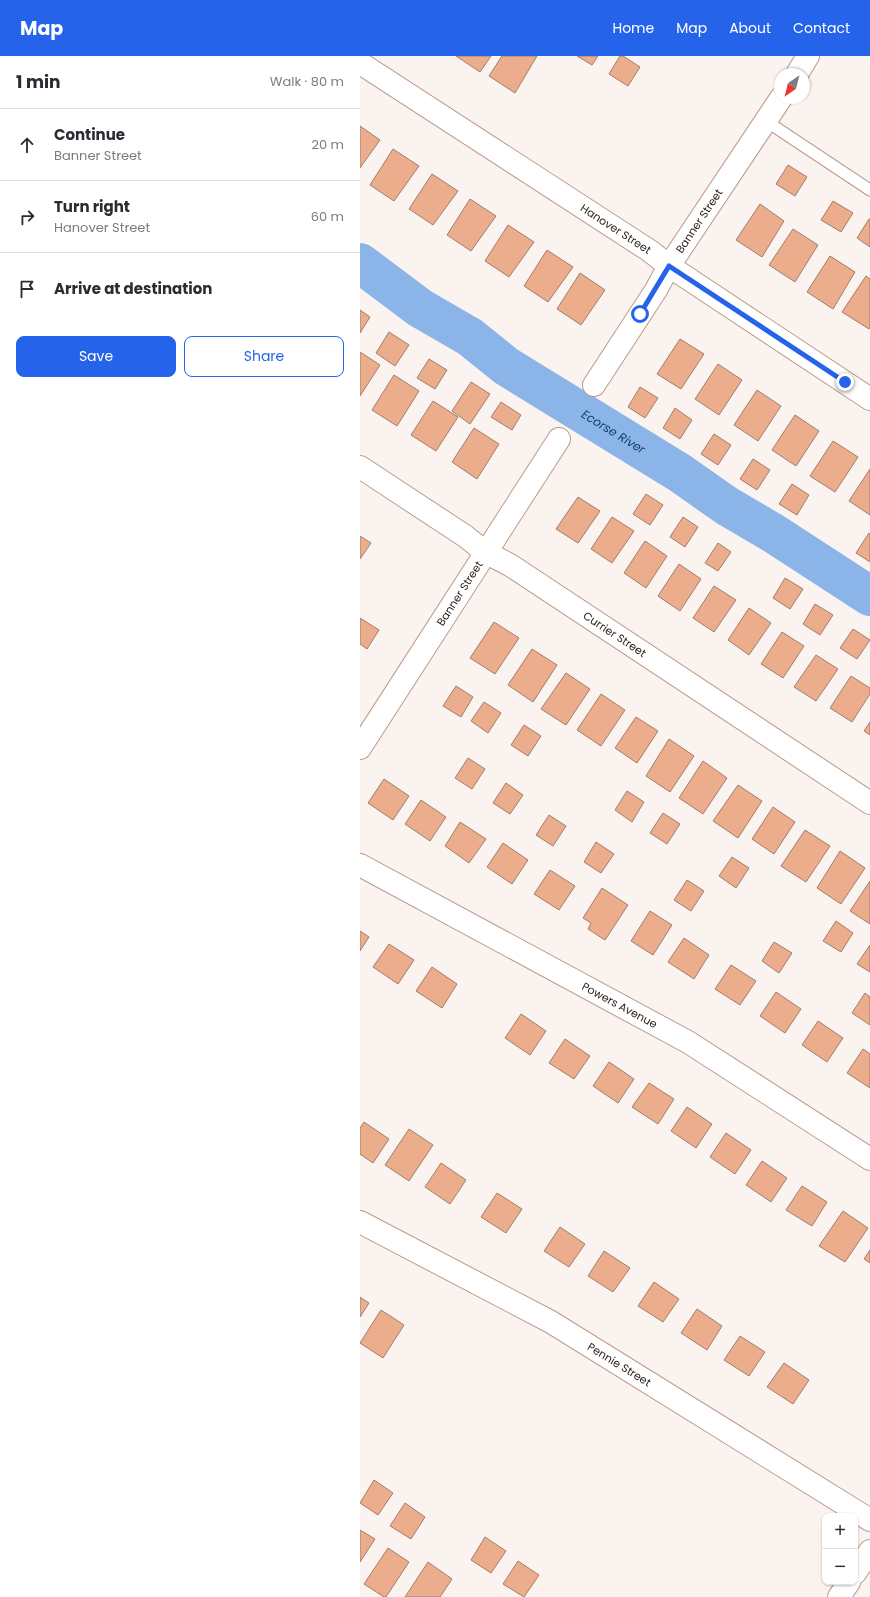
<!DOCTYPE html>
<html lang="en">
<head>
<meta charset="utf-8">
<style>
  :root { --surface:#fff; --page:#f7f7f7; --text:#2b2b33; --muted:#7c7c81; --line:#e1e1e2; --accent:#2563eb }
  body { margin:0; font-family:Poppins,sans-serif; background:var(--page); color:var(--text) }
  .controls { position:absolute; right:12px; bottom:12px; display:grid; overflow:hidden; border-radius:8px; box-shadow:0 1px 3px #0004 }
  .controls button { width:36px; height:36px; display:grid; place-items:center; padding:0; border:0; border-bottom:1px solid var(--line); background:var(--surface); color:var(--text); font:20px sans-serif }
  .compass { position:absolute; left:414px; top:12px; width:36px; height:36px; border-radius:50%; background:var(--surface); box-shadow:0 1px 3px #0004; rotate:215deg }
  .stop { position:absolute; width:12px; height:12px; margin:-9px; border:3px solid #2563eb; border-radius:50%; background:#fff }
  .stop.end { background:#2563eb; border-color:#fff; box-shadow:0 1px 4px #0008 }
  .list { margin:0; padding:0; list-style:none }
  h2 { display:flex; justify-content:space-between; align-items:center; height:52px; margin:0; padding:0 16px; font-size:17px }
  h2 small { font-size:13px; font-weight:400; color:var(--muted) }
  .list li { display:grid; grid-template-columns:26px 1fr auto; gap:12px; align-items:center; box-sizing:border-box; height:72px; padding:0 16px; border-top:1px solid var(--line) }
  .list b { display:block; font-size:15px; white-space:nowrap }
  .list p { margin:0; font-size:13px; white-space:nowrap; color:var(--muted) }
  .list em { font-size:13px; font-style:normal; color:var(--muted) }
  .actions { display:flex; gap:8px; padding:12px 16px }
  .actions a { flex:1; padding:9px 0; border:1px solid var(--accent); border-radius:8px; text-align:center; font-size:14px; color:var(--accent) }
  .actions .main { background:var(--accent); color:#fff }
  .icon { flex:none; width:22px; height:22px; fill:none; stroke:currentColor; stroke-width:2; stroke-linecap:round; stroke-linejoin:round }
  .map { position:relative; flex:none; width:510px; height:1541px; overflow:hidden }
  header { display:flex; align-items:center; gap:24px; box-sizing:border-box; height:56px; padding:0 20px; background:var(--accent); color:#fff }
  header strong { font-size:19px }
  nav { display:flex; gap:22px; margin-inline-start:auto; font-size:14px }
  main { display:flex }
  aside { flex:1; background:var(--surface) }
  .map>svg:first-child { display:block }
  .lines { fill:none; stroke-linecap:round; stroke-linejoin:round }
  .river { stroke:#8bb5e8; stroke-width:40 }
  .building { fill:#ecad8c; stroke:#9f7e6c }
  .lane-casing { stroke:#bc9a88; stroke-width:13 }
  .street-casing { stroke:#bc9a88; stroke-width:24 }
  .lane { stroke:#fff; stroke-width:11 }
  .street { stroke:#fff; stroke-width:22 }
  .route { stroke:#2563eb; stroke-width:5 }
  .labels { text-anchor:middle; stroke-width:3.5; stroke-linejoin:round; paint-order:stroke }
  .street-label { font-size:11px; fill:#2a1d16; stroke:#fbf3f0 }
  .water-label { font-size:12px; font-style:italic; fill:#123d6b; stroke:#fbf3f0 }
</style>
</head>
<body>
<header>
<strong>Map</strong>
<nav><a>Home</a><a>Map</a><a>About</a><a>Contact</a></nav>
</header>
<main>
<aside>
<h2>1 min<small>Walk · 80 m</small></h2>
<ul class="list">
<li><svg class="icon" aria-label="ahead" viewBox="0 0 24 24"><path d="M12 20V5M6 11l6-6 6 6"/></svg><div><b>Continue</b><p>Banner Street</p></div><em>20 m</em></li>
<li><svg class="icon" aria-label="right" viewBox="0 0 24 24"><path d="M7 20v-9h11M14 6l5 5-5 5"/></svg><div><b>Turn right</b><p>Hanover Street</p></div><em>60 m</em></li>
<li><svg class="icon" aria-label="arrive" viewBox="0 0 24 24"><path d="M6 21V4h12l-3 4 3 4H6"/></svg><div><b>Arrive at destination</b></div></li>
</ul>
<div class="actions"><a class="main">Save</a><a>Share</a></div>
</aside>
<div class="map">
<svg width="510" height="1541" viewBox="0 0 510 1541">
  <rect width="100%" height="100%" fill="#fbf3f0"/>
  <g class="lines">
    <path class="river" id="s1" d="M0,207L60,252L110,281L146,310L320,417L367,450L413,477L510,540"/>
  </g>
  <g class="building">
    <path d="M96,0H131L120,16Z"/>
    <path d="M142,0H177L155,37L129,20Z"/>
    <path d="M217,0H238L232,9Z"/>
    <path d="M260,0H263L280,11L268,30L249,18Z"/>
    <path d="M0,70L20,84L0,112Z"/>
    <path d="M33,93L59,110L34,145L10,129Z"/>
    <path d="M428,109L447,121L435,140L416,128Z"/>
    <path d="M72,118L98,135L73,169L49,153Z"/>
    <path d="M110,143L136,160L111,195L87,179Z"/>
    <path d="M473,145L493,157L481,176L461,164Z"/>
    <path d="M400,148L424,165L402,201L376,184Z"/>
    <path d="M509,163H510V191L497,182Z"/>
    <path d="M148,169L174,186L149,221L125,205Z"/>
    <path d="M433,173L458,189L435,226L409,209Z"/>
    <path d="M187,194L213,211L188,246L164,230Z"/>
    <path d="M470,200L495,216L473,253L447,236Z"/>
    <path d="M220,217L245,234L221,269L197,253Z"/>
    <path d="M506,220L510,223V271L509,273L482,256Z"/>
    <path d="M0,254L10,261L0,277Z"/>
    <path d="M29,276L49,289L35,310L16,297Z"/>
    <path d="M320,283L344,298L321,333L297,318Z"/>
    <path d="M0,296L20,309L0,340Z"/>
    <path d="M69,303L87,314L75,333L57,322Z"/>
    <path d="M358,308L382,324L359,359L335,343Z"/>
    <path d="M34,319L59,335L37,370L12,354Z"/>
    <path d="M111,326L130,338L110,368L92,355Z"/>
    <path d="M280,331L298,342L285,362L268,351Z"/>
    <path d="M397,334L421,350L398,385L374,369Z"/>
    <path d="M73,345L98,361L76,395L51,379Z"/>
    <path d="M141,346L161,359L152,374L131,361Z"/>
    <path d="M315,352L332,364L320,383L303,372Z"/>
    <path d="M435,359L459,375L436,410L412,394Z"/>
    <path d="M114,372L139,388L117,423L92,406Z"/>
    <path d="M354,378L371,389L358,409L341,398Z"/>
    <path d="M473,385L498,401L475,436L450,420Z"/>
    <path d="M393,403L410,414L397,434L380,423Z"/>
    <path d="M510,413V459L489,445Z"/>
    <path d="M432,428L449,439L437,459L419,448Z"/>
    <path d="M286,438L303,449L290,469L273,458Z"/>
    <path d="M218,441L240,455L218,487L196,473Z"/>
    <path d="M252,461L274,475L252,507L231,493Z"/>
    <path d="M323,461L338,471L325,491L310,481Z"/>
    <path d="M509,477L510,478V506L496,497Z"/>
    <path d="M0,480L11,487L0,503Z"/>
    <path d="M285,485L307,500L286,532L264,517Z"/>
    <path d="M358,487L371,496L358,515L345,507Z"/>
    <path d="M319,508L341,523L320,555L298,540Z"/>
    <path d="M425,522L443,533L430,553L413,542Z"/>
    <path d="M354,530L376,544L354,576L333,562Z"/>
    <path d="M455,548L473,559L460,579L443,568Z"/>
    <path d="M389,552L411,567L389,599L368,584Z"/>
    <path d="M0,562L19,574L7,593L0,588Z"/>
    <path d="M134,566L159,582L135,618L110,602Z"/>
    <path d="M493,573L510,584L497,603L480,592Z"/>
    <path d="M422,576L444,590L423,622L401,608Z"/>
    <path d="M172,593L197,609L173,646L148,629Z"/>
    <path d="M456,599L478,613L456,645L434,631Z"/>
    <path d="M206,617L230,633L206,669L181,653Z"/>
    <path d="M491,620L510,632V638L492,666L470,652Z"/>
    <path d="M96,630L113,641L101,661L83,650Z"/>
    <path d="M241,638L265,654L241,690L217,674Z"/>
    <path d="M124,646L141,657L128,677L111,665Z"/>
    <path d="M276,661L298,675L277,707L255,692Z"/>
    <path d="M510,666V679L504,675Z"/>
    <path d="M164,669L181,680L168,700L151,689Z"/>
    <path d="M309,683L334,700L310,736L286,720Z"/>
    <path d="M108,702L125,713L112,733L95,722Z"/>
    <path d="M343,705L367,722L343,758L319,742Z"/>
    <path d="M24,723L49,740L33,764L8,747Z"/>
    <path d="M146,727L163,739L150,758L133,747Z"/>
    <path d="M378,729L402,745L378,782L353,765Z"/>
    <path d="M267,735L284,746L272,766L255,754Z"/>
    <path d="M61,744L86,761L70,785L45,768Z"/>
    <path d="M413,751L435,766L414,798L392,783Z"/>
    <path d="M303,757L320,768L307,788L290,777Z"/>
    <path d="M189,759L206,770L193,790L176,779Z"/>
    <path d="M100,766L126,783L109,807L85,790Z"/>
    <path d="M445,774L470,790L446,826L421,810Z"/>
    <path d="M236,786L254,798L241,817L224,806Z"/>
    <path d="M143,787L168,804L152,828L127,811Z"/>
    <path d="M480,795L505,812L481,848L457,832Z"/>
    <path d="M372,801L389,812L376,832L359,820Z"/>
    <path d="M190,814L215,830L199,854L174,838Z"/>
    <path d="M327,824L344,835L331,855L314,844Z"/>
    <path d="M510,825V868L490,855Z"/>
    <path d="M242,832L268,849L245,884L228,873L231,867L223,862Z"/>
    <path d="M290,855L312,869L293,899L271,885Z"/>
    <path d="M476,865L493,877L481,896L463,885Z"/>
    <path d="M0,875L9,881L0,895Z"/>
    <path d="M324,882L349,899L334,923L308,906Z"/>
    <path d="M414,886L432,897L419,917L402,905Z"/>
    <path d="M29,888L54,904L38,928L13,911Z"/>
    <path d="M510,889V916L497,908Z"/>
    <path d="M371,909L396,925L380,949L355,933Z"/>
    <path d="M72,911L97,928L82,952L56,935Z"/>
    <path d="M416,936L441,953L425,977L400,960Z"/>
    <path d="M505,937L510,941V969L492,957Z"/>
    <path d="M161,958L186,975L170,999L145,982Z"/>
    <path d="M458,965L483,982L467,1006L442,989Z"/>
    <path d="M205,983L230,1000L214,1023L189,1007Z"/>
    <path d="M503,993L510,998V1032L487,1017Z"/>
    <path d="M249,1006L274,1023L258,1047L233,1030Z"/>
    <path d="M289,1027L314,1043L298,1068L272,1051Z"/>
    <path d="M327,1051L352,1068L336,1092L311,1075Z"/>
    <path d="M4,1066L29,1083L13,1107L0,1098V1072Z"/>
    <path d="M49,1073L73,1089L49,1125L25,1109Z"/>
    <path d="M366,1077L391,1094L375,1118L350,1101Z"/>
    <path d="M402,1105L427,1122L411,1146L386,1129Z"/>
    <path d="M81,1107L106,1124L90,1148L65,1131Z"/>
    <path d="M442,1130L467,1146L452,1170L426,1154Z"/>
    <path d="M137,1137L162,1153L146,1177L121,1161Z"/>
    <path d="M483,1155L508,1172L485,1206L459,1190Z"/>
    <path d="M200,1171L225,1188L209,1211L184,1195Z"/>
    <path d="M510,1194V1207L504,1203Z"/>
    <path d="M244,1195L270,1212L253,1236L228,1220Z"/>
    <path d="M294,1226L319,1243L303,1266L278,1250Z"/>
    <path d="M0,1241L9,1247L0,1261Z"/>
    <path d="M337,1253L362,1270L347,1294L321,1277Z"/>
    <path d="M21,1254L44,1269L23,1302L0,1287Z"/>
    <path d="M380,1280L405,1296L389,1320L364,1304Z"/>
    <path d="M424,1307L449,1324L433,1348L407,1331Z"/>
    <path d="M14,1424L33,1437L18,1459L0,1447Z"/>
    <path d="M45,1447L65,1461L51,1483L30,1470Z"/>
    <path d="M0,1474L15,1483L0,1506Z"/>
    <path d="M125,1481L146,1495L131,1517L111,1504Z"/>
    <path d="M28,1492L49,1506L26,1541H24L4,1528Z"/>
    <path d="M158,1505L179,1519L164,1541L143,1528Z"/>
    <path d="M68,1506L92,1523L80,1541H45Z"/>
  </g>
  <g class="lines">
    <defs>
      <path id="lane" d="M406,65L510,134"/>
      <g id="street">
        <path id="s2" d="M0,7L290,195L309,210L510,343"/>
        <path d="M437,18L448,0"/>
        <path id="s3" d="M234,329L296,234L309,210L421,42"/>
        <path id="s4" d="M0,411L105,480L125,496L150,509L510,747"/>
        <path id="s5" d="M0,692L199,383"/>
        <path id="s6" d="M0,809L328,986L510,1103"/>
        <path id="s7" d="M0,1166L191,1266L510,1464"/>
        <path d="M495,1517L510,1495"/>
        <path d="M479,1541L489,1526"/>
      </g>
    </defs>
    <use href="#lane" class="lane-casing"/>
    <use href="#street" class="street-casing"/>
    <use href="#lane" class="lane"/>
    <use href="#street" class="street"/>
  </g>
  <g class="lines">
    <path class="route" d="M280,258L309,210L485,326"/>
  </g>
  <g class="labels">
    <g class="street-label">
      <text dy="4" stroke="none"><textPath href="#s3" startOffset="195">Banner Street</textPath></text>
      <text dy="4" stroke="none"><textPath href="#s2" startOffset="305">Hanover Street</textPath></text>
      <text dy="4" stroke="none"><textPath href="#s5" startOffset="184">Banner Street</textPath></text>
      <text dy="4" stroke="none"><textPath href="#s4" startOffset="305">Currier Street</textPath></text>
      <text dy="4" stroke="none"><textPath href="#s6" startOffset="295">Powers Avenue</textPath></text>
      <text dy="4" stroke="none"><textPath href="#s7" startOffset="296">Pennie Street</textPath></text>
    </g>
    <g class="water-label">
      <text dy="4" stroke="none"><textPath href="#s1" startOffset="305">Ecorse River</textPath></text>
    </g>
  </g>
</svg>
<div class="controls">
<button>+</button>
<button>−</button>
</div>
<svg class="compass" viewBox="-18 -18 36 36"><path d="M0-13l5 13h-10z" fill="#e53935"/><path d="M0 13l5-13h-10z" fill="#7c7c81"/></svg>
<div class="stop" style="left:280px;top:258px"></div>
<div class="stop end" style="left:485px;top:326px"></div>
</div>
</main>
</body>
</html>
